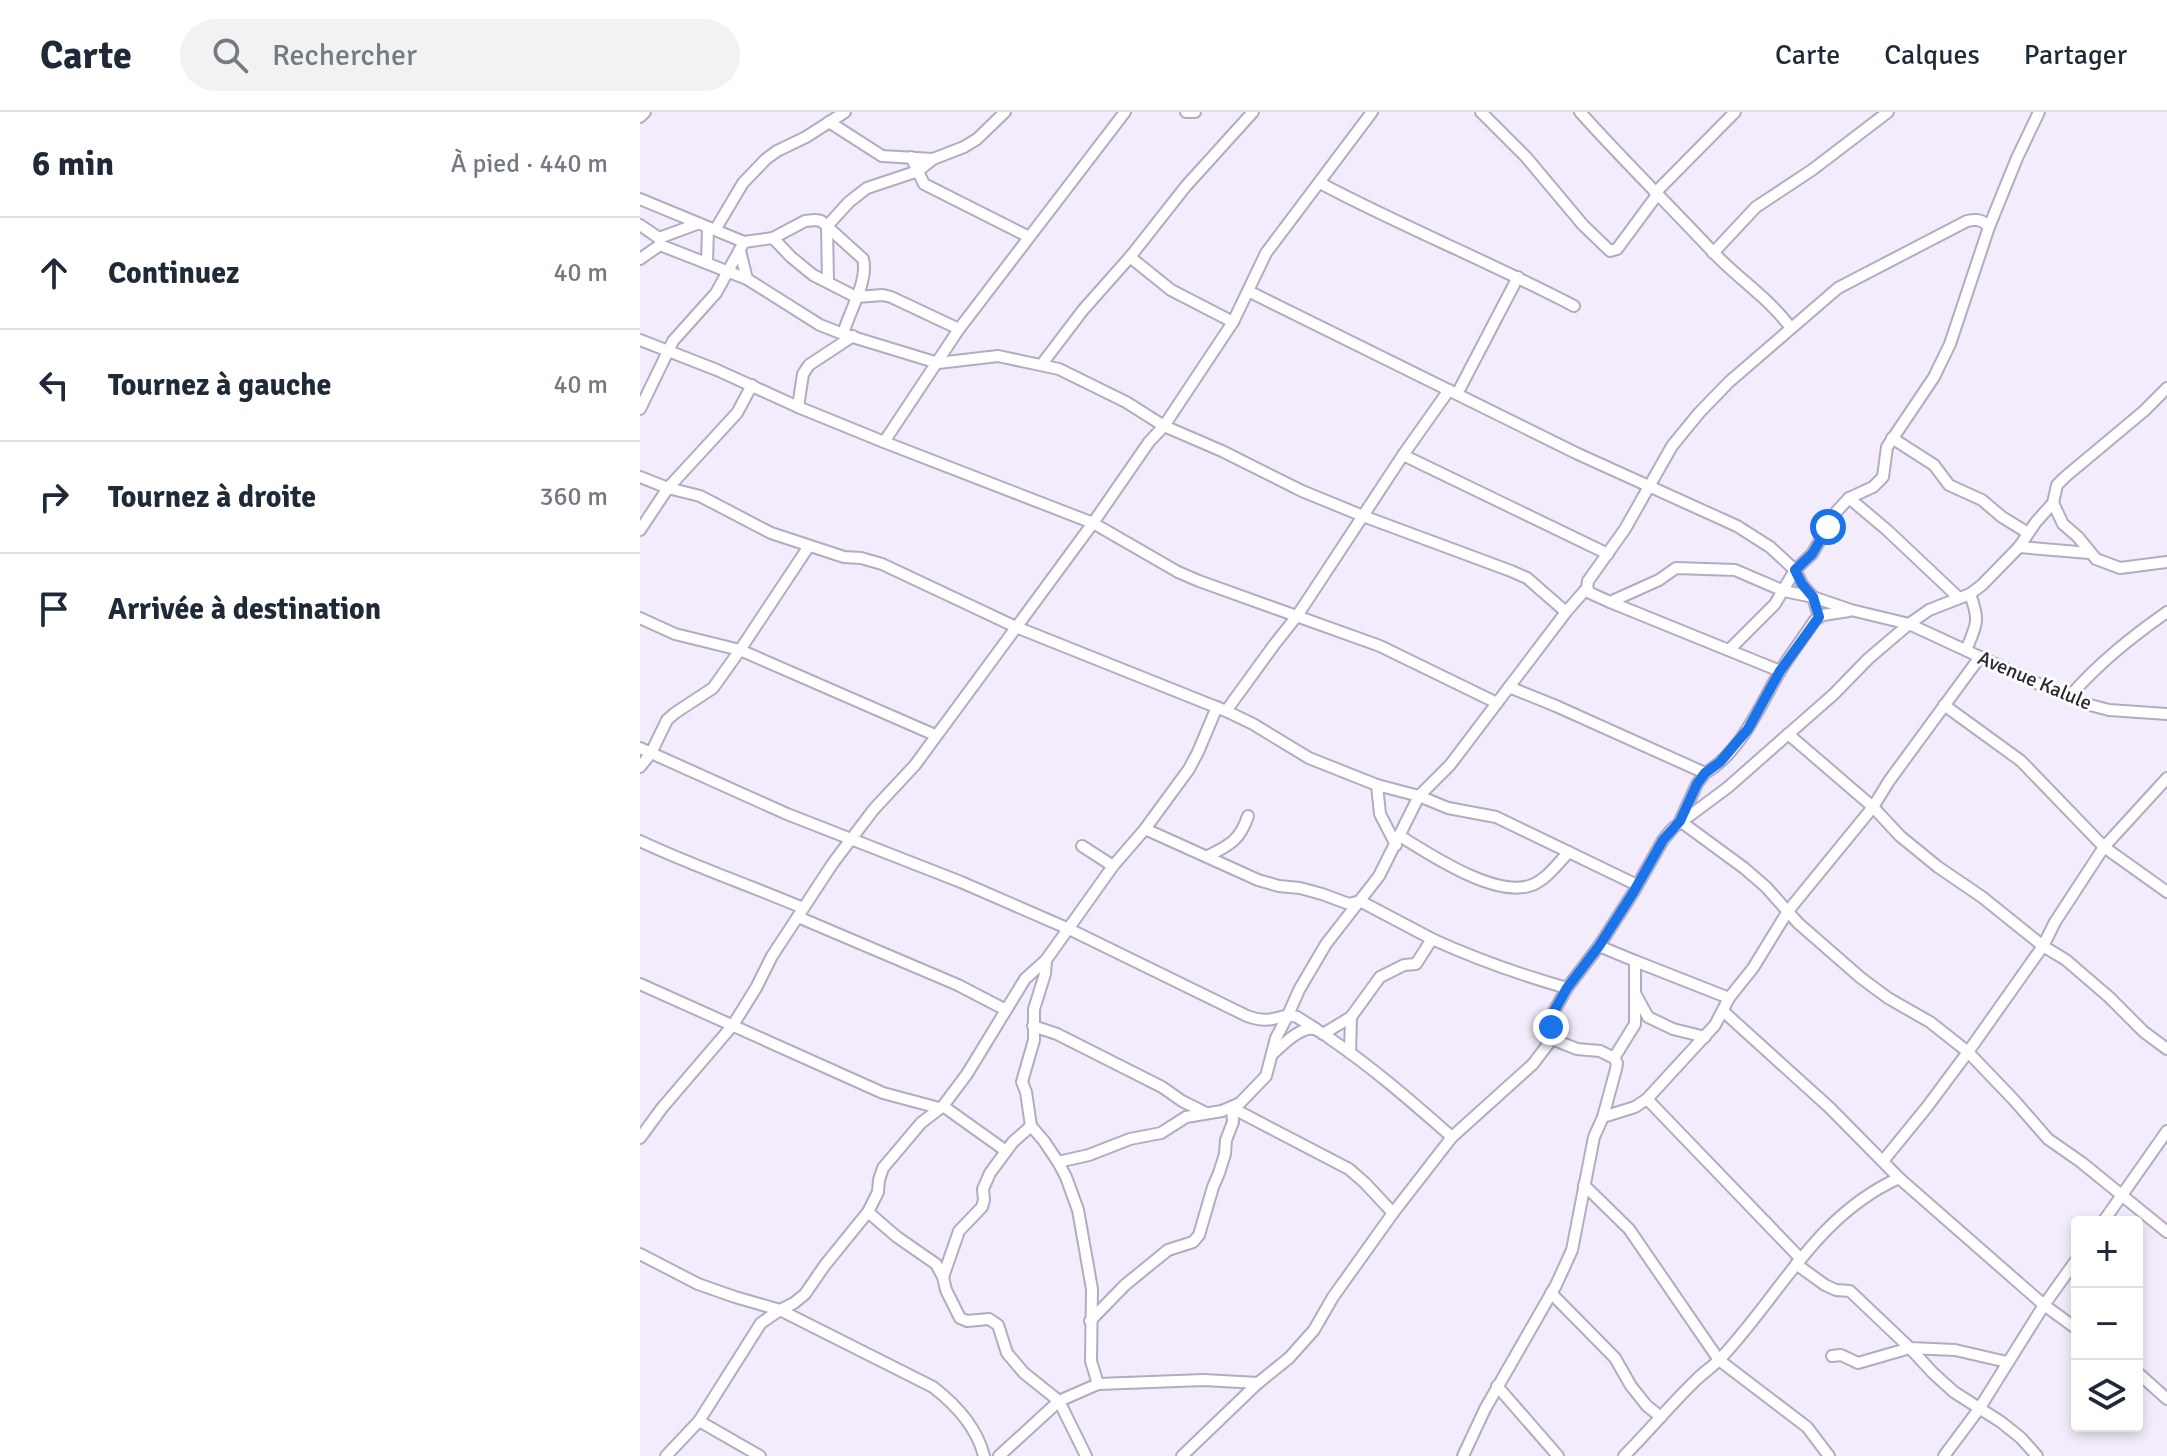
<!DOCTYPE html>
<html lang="fr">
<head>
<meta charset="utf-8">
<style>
  :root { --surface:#fff; --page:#f2f2f3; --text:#1f2937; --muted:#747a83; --line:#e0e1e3 }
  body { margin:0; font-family:Signika,sans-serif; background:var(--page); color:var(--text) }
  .controls { position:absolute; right:24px; bottom:24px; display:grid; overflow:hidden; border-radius:8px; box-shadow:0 4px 12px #0003 }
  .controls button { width:72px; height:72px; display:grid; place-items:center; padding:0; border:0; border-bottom:2px solid var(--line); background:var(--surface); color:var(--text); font:40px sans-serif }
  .stop { position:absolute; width:24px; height:24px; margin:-18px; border:6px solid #1a73e8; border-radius:50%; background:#fff }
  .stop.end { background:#1a73e8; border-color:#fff; box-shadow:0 2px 8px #0008 }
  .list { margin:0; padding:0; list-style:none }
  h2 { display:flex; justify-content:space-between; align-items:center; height:104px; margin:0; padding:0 32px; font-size:34px }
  h2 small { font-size:26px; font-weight:400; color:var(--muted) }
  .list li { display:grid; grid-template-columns:52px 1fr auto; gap:24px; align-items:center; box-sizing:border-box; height:112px; padding:0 32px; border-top:2px solid var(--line) }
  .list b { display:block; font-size:30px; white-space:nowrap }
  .list em { font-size:26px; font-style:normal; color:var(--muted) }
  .icon { flex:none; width:44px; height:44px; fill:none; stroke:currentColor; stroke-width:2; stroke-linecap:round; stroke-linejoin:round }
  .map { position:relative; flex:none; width:1527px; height:1344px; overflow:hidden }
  header { display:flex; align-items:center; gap:48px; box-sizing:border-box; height:112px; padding:0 40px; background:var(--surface); border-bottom:2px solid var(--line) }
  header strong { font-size:38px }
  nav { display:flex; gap:44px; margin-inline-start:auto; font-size:28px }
  .search { width:560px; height:72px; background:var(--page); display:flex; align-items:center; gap:20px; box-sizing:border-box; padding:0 28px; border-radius:44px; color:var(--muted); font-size:30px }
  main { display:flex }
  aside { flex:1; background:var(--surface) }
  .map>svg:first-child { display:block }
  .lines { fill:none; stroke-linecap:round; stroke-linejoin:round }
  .minor-casing { stroke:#b5aac3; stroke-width:14 }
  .minor { stroke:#fff; stroke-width:10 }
  .route { stroke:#1a73e8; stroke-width:10 }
  .labels { text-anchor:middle; stroke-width:6; stroke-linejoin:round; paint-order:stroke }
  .street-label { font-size:20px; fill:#2b2730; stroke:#fcfcfc }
</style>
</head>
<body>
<header>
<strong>Carte</strong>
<div class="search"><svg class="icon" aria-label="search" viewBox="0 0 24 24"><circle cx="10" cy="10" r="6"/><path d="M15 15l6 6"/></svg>Rechercher</div>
<nav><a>Carte</a><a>Calques</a><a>Partager</a></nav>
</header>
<main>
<aside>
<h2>6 min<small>À pied · 440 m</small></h2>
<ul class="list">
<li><svg class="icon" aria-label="ahead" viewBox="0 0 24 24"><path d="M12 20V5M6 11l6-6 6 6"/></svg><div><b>Continuez</b></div><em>40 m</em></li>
<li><svg class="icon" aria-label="left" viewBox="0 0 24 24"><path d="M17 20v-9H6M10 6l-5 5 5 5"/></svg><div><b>Tournez à gauche</b></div><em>40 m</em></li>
<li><svg class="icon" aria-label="right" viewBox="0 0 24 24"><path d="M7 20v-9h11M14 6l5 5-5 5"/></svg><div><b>Tournez à droite</b></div><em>360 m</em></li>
<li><svg class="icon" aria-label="arrive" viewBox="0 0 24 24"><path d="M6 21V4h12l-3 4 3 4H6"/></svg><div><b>Arrivée à destination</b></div></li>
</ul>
</aside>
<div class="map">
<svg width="1527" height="1344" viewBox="0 0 1527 1344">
  <rect width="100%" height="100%" fill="#f3ecfc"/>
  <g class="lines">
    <defs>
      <g id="minor">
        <path d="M546,0H555"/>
        <path d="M841,0L886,45L943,113L970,139L977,137L1017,83"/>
        <path d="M940,0C983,48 1028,92 1072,139C1098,167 1127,184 1151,216"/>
        <path d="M0,5L5,0"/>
        <path d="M189,10L242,44L293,47"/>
        <path d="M271,45L284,72L389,125"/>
        <path d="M680,71C763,115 850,150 934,194"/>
        <path d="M1015,81L1095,0"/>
        <path d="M0,87L104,130L133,126L165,109L175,108L181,109L223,147C229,168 209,200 203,222"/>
        <path d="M0,113L19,126"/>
        <path d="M75,118L103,71L126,47L137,39L166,25L205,0"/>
        <path d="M19,126L57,112"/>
        <path d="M133,126L151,145L173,163L216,185L243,183L251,185L319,217"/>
        <path d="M20,133L107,167L180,213L203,222L298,251L358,244L419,257L486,290L524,314L582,339L662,379L723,404L871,459L887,466L926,500"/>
        <path d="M100,139L107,167"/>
        <path d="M1073,141L1116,95L1172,58L1248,0"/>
        <path d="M490,145L531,178L593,210"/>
        <path d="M0,147L20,133"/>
        <path d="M67,151L68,116"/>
        <path d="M188,170L187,114L209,90L227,76L278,59L293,47L324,35L337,27L365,0"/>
        <path d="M608,179L938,342L1097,414L1130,435L1155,458L1162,472L1173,485L1211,498L1269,512L1405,575L1450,593L1469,598L1527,602"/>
        <path d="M0,228L77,258L158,295L244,330L453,411L538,460L559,469L740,534L857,591"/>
        <path d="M402,252L443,198L490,145L546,74L613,0"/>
        <path d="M1527,276L1504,299L1425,365L1417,373L1413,391L1423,412L1438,425L1456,447L1480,456L1527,450"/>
        <path d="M817,282L878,165"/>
        <path d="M158,295L163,262L169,253L213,224"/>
        <path d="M0,297L33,229L76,181L104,130"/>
        <path d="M1252,326L1294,353L1309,373L1342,388L1362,405L1388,421"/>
        <path d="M244,330L319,217L485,0"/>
        <path d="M763,343L968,442"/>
        <path d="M0,365L28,376L60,384L131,421L204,445L221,446L242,452L376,515L586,599L613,612L669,646L737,673L779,684L808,696L856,705L997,773"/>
        <path d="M1209,386L1247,418L1319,486"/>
        <path d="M0,418L28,376L97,301L112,273"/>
        <path d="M1379,435L1449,441"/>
        <path d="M947,476L950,481L970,490L1140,559"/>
        <path d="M970,490L1019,468L1036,456L1095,458L1144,479L1173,485L1179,505"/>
        <path d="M0,506L35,522L100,538L295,623"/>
        <path d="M1089,538L1135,492L1155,458L1172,442L1197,399L1209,386L1233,375L1243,365L1247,335L1294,265L1310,232L1349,115L1377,46L1399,0"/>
        <path d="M1326,538C1337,512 1340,509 1330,482"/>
        <path d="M869,575L916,594L1065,661C1100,641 1120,594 1139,561C1150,543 1163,526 1175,508L1183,503L1209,499"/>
        <path d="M1429,585C1459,551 1490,526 1527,500"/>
        <path d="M1304,593L1381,649L1464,735L1527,780"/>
        <path d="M586,599L634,533L657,504L763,343L809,278"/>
        <path d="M1148,622L1233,695L1260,724L1298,755L1342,785L1403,834L1426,848L1469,885L1504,920L1527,937"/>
        <path d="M0,636L147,702L321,770L429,817L607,904C623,910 632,908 648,903L659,878L686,832L739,764L779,684L810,653L926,500L947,476L948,469L985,417L1032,334L1059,301L1089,270L1198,176L1327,109C1336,107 1342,107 1349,115"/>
        <path d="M0,655L11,641L27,608L35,601L73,576L100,538L169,434"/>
        <path d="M1065,661L1057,672L1040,709L1104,756L1126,775L1158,811L1221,866L1248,886L1290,910L1328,940L1373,987L1408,1027L1441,1050L1527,1120"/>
        <path d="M737,673L740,702L756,733"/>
        <path d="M505,717L618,768L639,774L660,776L682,782L709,792L720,789L792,827"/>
        <path d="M760,724C789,742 856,787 892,773C907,767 918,751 929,740"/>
        <path d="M0,729C53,754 109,773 163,796"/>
        <path d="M442,734L473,754"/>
        <path d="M568,744C590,733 600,728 608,704"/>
        <path d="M158,805L318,873L366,898"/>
        <path d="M406,848L405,862L394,897V928L382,970L386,980L391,1014L404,1029L418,1050L426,1065L438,1098L452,1177L451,1249L458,1272"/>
        <path d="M995,849L1089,886"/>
        <path d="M0,872L243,981L299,996"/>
        <path d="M996,883L1008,905L1033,917L1065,925"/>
        <path d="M1084,900L1190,996L1259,1066L1404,1193L1339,1297L1304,1344"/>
        <path d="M393,914L417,922L522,975L542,989L566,1001"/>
        <path d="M683,922L711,905L740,865L764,853L776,852L792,827C836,847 881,863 927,876"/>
        <path d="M912,927L937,937L960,939L974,946"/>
        <path d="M710,941L711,905"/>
        <path d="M632,942C642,934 659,915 674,917C681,919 689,926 695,930C737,959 774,992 812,1025"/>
        <path d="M1007,987L1160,1146"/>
        <path d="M303,994L366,1039"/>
        <path d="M592,996L709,1057L725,1071L753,1101"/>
        <path d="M963,1005L995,995L1007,987L1075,913L1089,886L1113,856L1148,799L1233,695L1249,669L1340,545"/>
        <path d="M0,1026L22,996L93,913L116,876L132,844L193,751L234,697L275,653L453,411L509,330L524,314L593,210L626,141L732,0"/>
        <path d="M1243,1049L1287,995L1328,940L1403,834L1415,810L1464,735L1527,666"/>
        <path d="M418,1050L449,1043L490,1027L521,1021L546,1005L582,999L600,991L626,964L636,926L648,903L657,905L676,917"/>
        <path d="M944,1073L989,1117L1079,1248L1167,1315L1189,1344"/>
        <path d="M1463,1110L1527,1019"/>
        <path d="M0,1142L58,1172L95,1185L140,1198L293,1275C315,1292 337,1316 344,1344"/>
        <path d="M1437,1147L1404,1193L1437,1217"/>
        <path d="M1156,1152L1185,1173L1196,1178L1210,1179L1270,1236L1315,1238L1367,1250"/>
        <path d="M303,1165L319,1119L342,1095L344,1088L343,1077L350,1061L373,1030L391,1014"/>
        <path d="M911,1181L975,1246L991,1274L1007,1294L1021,1305"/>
        <path d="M450,1209L485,1173L528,1138L553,1130L559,1123L573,1075L579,1061L585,1042L586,1028L593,1010L592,996"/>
        <path d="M1192,1244L1201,1243L1218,1251L1270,1236L1293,1261L1314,1280L1361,1310L1381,1326L1397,1344"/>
        <path d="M1497,1260L1527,1287"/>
        <path d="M857,1274L918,1344"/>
        <path d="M26,1344L59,1309"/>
        <path d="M120,1344L59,1309L121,1211L140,1198L154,1191L165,1182L185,1153L228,1100"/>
        <path d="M359,1344L419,1289L458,1272L564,1268L618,1271L649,1246L674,1218L693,1185L753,1101L812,1025L893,952L912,927L913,901L927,876L959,834L993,781L1023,728L1033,716L1087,676L1194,582L1228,547L1269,512L1289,498L1330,482L1342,473L1379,435L1396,410L1413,391"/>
        <path d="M446,1344L419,1289L384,1261L367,1241L358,1213L349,1207L327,1209L320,1206L306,1178L303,1165L296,1152L257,1125L228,1100L238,1080L239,1068L243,1056L281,1011L303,994L327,962L385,867L406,848L473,754L505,717L549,657L558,640L577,595"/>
        <path d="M542,1344L618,1271"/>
        <path d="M823,1344L845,1297L916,1173L932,1138L954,1025L963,1005L976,957L977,951L974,946L995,912V849L959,834"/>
        <path d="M984,1344C1009,1319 1031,1292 1056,1268C1063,1261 1072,1255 1079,1248C1140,1184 1175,1104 1259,1066"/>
      </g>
    </defs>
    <use href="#minor" class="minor-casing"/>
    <use href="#minor" class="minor"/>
  </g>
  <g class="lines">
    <path class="route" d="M911,915L913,901L927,876L959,834L993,781L1023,728L1040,709L1057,672L1065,661L1080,650L1108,617L1140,559L1179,505L1173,485L1162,472L1155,458L1172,442L1188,415"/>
  </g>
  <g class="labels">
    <g class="street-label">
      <text transform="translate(1395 568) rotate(23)" y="7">Avenue Kalule</text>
    </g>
  </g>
</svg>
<div class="controls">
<button>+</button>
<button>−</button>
<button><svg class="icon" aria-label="layers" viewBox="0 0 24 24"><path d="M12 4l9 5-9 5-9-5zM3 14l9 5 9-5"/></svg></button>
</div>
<div class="stop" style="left:1188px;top:415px"></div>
<div class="stop end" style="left:911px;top:915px"></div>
</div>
</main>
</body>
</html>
